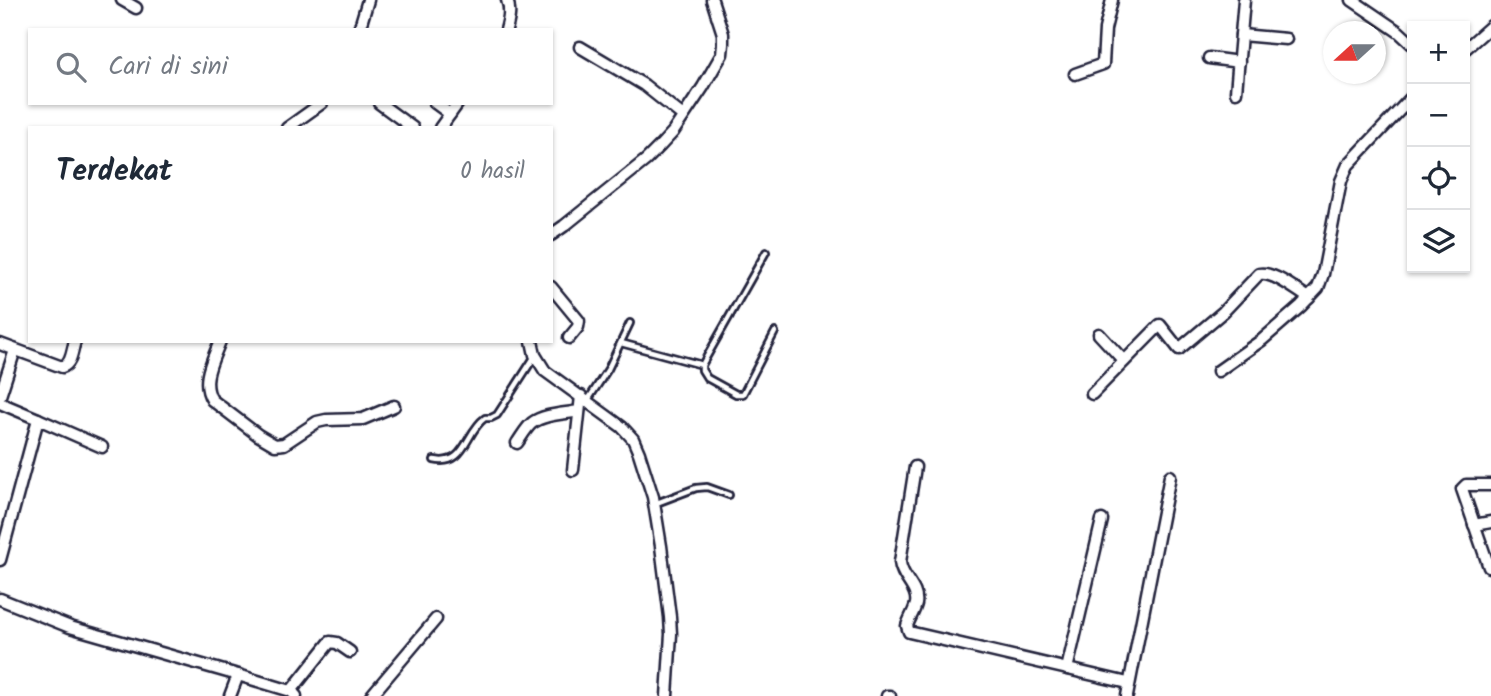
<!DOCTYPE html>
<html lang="id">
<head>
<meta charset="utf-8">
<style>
  :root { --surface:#fff; --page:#f2f2f3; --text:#1f2937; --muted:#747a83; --line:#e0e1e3 }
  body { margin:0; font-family:Kalam,sans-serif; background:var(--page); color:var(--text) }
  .controls { position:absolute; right:21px; top:21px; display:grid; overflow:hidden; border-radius:0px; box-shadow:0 2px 5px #0004 }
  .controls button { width:63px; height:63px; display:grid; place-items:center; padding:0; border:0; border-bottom:2px solid var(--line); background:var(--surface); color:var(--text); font:35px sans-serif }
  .compass { position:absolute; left:1323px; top:21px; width:63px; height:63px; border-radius:50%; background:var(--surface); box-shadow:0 2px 5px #0004; rotate:249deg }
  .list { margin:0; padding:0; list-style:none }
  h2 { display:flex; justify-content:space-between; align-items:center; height:91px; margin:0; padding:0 28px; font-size:30px }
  h2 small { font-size:23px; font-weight:400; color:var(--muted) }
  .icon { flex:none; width:38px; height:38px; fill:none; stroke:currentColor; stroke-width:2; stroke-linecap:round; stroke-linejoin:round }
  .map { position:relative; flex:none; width:1491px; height:696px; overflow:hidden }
  .search { position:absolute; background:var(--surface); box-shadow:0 2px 5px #0004; left:28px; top:28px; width:525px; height:77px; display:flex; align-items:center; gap:18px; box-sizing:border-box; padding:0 24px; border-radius:0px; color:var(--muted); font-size:26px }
  .panel { position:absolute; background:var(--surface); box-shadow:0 2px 5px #0004; left:28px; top:126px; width:525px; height:217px; border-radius:0px }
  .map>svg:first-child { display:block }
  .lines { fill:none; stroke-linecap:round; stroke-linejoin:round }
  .service-casing { stroke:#22223b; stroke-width:10 }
  .minor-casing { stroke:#22223b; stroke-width:15 }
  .service { stroke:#fff; stroke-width:4.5 }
  .minor { stroke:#fff; stroke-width:10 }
</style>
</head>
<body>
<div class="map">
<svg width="1491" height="696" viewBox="0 0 1491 696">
  <rect width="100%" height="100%" fill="#fff"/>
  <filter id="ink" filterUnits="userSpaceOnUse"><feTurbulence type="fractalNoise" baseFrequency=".0143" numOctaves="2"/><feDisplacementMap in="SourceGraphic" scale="14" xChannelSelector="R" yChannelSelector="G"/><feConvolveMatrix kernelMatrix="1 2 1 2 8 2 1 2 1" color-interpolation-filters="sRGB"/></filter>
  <g filter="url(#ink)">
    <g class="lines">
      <defs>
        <g id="service">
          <path d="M621,343L702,365L766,252"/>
          <path d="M702,365V370L707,378L736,394H743L775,332"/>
          <path d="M588,400L608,369L630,323"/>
          <path d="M434,460C466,467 465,432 485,418H491L497,415L535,356"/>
          <path d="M654,504L696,488L707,487L729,495"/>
        </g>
        <g id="minor">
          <path d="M122,0L136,8"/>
          <path d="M1352,0L1399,32L1412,44"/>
          <path d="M359,30L368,0"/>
          <path d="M506,30C509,19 511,10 507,0"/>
          <path d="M1241,35L1286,39"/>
          <path d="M580,47L644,85L683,116"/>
          <path d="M1465,49L1491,26"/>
          <path d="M1209,58L1239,62"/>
          <path d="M1075,74L1103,64L1105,29L1112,0"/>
          <path d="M1236,92L1244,0"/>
          <path d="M379,103L413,128"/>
          <path d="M435,103L450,114"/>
          <path d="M287,128L322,103"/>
          <path d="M440,128L458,103"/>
          <path d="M551,235L564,226L646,160L660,146L673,132L703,87L722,54L723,44V34L712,0"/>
          <path d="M551,287L579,321L578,327L569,338"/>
          <path d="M1099,334L1124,361"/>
          <path d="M220,341C213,360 200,381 212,400L258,435L275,445L284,444L317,422L326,420L363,419L394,406"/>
          <path d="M532,341L535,355L545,371L622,427L633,439L639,453L653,497L661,546L670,617L671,634L667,696"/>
          <path d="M0,344L62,367C72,364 72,350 75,341"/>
          <path d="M1218,371L1262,340L1301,306L1318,288L1323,274L1341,181L1348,165L1412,97"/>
          <path d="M1092,394L1160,325L1179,349L1223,312L1259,274C1273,271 1296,290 1309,298"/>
          <path d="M0,396L15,350"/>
          <path d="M0,403L38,419L0,560"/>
          <path d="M38,419L102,447"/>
          <path d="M517,443C522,436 526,428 532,423C544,414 564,414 579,411"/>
          <path d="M915,467L900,562C901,578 919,588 916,604C914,612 909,619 907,626L909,632L1128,683"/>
          <path d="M573,470L581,396"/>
          <path d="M1491,485H1466L1462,489L1489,567L1491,566"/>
          <path d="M1474,525L1491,522"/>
          <path d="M0,599L70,627L238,675L230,696"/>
          <path d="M1067,669L1102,520"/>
          <path d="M238,675L291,691L296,696"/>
          <path d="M291,691L330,642L337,643L350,652"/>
          <path d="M371,696L436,619"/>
          <path d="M887,696H890"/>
          <path d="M1127,696L1170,476"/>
        </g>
      </defs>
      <use href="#service" class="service-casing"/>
      <use href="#minor" class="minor-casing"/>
      <use href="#service" class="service"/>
      <use href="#minor" class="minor"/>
    </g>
  </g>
</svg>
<div class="controls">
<button>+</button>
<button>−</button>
<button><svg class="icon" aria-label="locate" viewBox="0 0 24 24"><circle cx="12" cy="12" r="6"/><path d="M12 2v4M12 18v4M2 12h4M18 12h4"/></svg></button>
<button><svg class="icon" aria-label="layers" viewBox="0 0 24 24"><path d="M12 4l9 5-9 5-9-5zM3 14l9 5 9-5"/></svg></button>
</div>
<svg class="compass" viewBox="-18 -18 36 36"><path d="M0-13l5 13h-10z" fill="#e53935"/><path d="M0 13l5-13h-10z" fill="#747a83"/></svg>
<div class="search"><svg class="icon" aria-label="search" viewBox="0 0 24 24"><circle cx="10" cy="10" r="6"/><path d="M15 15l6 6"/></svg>Cari di sini</div>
<section class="panel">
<h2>Terdekat<small>0 hasil</small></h2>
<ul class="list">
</ul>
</section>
</div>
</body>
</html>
